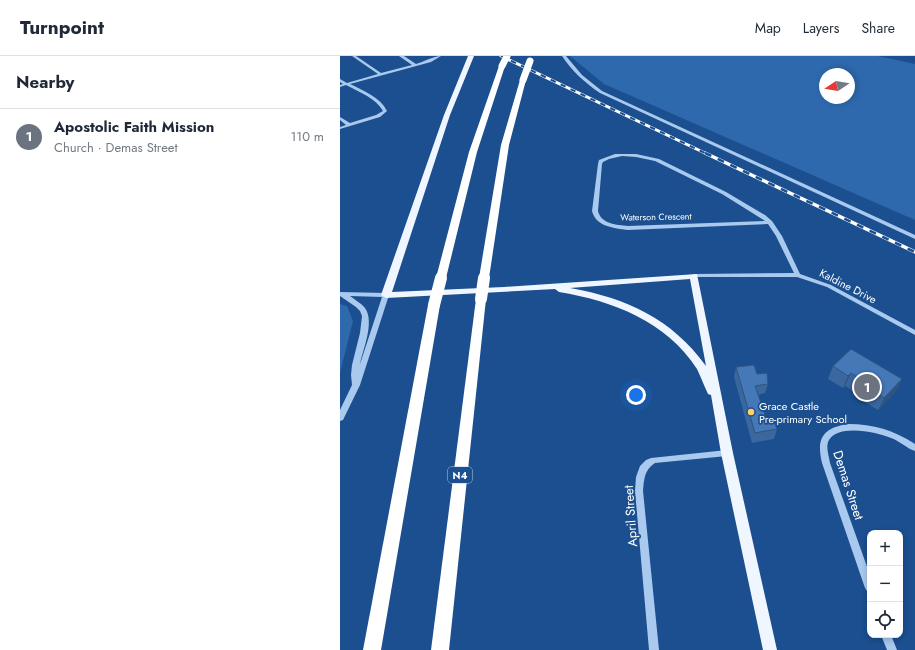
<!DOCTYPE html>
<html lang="en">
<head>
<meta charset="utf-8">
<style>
  :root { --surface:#fff; --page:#f6f6f7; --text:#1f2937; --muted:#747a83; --line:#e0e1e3; --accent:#7c3aed }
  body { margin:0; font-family:Jost,sans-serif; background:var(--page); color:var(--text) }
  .controls { position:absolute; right:12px; bottom:12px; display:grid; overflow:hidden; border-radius:8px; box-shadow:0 2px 6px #0003 }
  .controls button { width:36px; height:36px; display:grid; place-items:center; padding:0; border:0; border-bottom:1px solid var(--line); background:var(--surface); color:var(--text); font:20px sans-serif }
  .compass { position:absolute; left:479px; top:12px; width:36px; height:36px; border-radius:50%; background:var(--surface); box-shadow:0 2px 6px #0003; rotate:258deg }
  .you { position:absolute; left:296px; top:339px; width:14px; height:14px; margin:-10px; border:3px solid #fff; border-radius:50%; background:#1a73e8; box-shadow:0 0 0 6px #1a73e833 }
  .badge { display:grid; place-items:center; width:26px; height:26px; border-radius:50%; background:var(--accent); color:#fff; font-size:13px; font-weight:700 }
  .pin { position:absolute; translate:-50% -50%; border:2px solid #fff; box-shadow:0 1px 4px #0006 }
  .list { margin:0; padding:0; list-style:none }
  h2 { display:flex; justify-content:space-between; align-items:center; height:52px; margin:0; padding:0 16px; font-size:17px }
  h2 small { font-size:13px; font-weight:400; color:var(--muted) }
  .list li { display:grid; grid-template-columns:26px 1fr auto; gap:12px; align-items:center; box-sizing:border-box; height:56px; padding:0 16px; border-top:1px solid var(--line) }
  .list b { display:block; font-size:15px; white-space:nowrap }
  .list p { margin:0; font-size:13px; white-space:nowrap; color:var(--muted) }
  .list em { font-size:13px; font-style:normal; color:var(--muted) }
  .icon { flex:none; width:22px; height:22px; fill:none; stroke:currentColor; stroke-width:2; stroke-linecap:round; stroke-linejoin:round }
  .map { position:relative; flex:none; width:575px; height:594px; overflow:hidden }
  header { display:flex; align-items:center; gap:24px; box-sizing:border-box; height:56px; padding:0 20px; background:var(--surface); border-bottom:1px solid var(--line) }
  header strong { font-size:19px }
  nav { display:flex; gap:22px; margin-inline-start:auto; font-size:14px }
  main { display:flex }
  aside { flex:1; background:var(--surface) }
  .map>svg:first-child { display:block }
  .green { fill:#2e69ad; fill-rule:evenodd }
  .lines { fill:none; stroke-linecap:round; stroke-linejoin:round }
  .minor { fill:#a9c9ee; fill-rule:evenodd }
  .major { fill:#f0f6ff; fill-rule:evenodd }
  .highway { fill:#fff; fill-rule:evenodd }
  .rail-far1-casing { stroke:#fff; stroke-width:3 }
  .rail-casing { stroke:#fff; stroke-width:3.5 }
  .rail-far1 { stroke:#1b4f8f; stroke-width:2; stroke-dasharray:5.5; stroke-linecap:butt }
  .rail { stroke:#1b4f8f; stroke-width:2.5; stroke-dasharray:7; stroke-linecap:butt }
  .highway-bridge-far1 { stroke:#fff; stroke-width:7 }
  .highway-bridge { stroke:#fff; stroke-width:12 }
  .wall { fill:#3a679d }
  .shaded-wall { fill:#305480 }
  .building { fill:#4478b7; stroke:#305480 }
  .poi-dot { fill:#ffd166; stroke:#1b4f8f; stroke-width:1.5 }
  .labels { text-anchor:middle; stroke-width:3.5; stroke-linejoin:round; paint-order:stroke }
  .far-street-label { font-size:9px; fill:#fff; stroke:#1b4f8f }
  .shield { fill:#1b4f8f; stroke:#bbcadd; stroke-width:1 }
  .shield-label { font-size:10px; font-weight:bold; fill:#fff }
  .street-label { font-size:11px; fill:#fff; stroke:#1b4f8f }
  .poi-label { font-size:11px; fill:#fff; stroke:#1b4f8f; text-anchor:start }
  .near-street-label { font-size:13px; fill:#fff; stroke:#1b4f8f }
</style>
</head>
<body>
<header>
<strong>Turnpoint</strong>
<nav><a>Map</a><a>Layers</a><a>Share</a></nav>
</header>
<main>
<aside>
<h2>Nearby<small></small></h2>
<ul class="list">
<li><span class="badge" style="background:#6b7280">1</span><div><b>Apostolic Faith Mission</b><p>Church · Demas Street</p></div><em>110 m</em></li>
</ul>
</aside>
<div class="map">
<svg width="575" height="594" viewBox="0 0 575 594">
  <rect width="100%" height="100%" fill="#1b4f8f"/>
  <g class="green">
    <path d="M230,0H538L575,8V164L264,28ZM485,18H509V42H485Z"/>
    <path d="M0,248L7,250L13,265L0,317Z"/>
  </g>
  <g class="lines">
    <g class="minor">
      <path d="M12,0H16L41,17L72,9L59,0H64L76,8C83,6 94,0 101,0L91,6L10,28C24,35 40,41 47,55L40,61L0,73V71L6,69L0,64V61L10,67L36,59L43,55C36,42 19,36 6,29L0,31V29L3,28L0,26V23L7,27L38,18Z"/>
      <path d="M222,0H226L242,19L262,35L575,179V183L260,37C245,27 232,15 222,0Z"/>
      <path d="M275,98H296L319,103L386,136L425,159L432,165L442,180L460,218L491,229L575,274V279L487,231L457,221H352L351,220L354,218L454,217L436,180L428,168L288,174C274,172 256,171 252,155L258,108L259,104ZM282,100L296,101L315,105L382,138L425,165L288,170C277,169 261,168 258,155L262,108L263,106L269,103Z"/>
      <path d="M0,236L46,237L49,239L20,329L3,364L0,365V354L12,329L11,319L12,309L20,277L22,260L20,255L16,251L0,240ZM10,240L42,241L20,308C23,293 35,266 25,252C21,247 15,244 10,240Z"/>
      <path d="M508,368C534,368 553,374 575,388V395C566,392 560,385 551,382C537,376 496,367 488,386C486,393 489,400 490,407L530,519V537L527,535L525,532L482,407C476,382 483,372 508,368Z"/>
      <path d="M387,394L390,395L391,397L390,399L387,400L315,407C304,414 304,424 303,435L319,594H309L295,435L296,421L300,410L306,404L311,402Z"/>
      <path d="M541,579H551L557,594H547Z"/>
    </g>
    <path class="major" d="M128,0H134L110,59L52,236L164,231L357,218L393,397L437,594H423L381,397L371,339L368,338C364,330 361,321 357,313C326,265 273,245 219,236L215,233L46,242L41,239L104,59ZM350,223L366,310C332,263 287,242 230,232Z"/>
    <g class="highway">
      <path d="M162,8L165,10L137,96L106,222L101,225L97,224L96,222L129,96L159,10Z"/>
      <path d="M183,22L186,24L169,89L149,222L144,225L139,222L161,89L180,24Z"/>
      <path d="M141,239L145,240L146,243L109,594H91L136,243L137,240Z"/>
      <path d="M94,245L98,246L100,249L41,594H23L88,249L90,246Z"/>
    </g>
    <defs>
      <path id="rail-far1" d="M161,0L367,98"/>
      <path id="rail" d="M365,97L575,196"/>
    </defs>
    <use href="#rail-far1" class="rail-far1-casing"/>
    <use href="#rail" class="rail-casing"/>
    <use href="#rail-far1" class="rail-far1"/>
    <use href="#rail" class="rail"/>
    <g class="highway-bridge-far1">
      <path d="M162,10L167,0"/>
      <path d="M183,24L190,5"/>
    </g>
    <g class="highway-bridge">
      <path d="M141,243L144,222"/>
      <path d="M94,249L101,222"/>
    </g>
  </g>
  <g class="wall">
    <path d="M493,310L562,323L555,336L538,354L520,343L521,340L505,330L503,332L488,323Z"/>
    <path d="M396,311L417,318L428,328L425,337L418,339L427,364L437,373L434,383L412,387L394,321Z"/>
  </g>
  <g class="shaded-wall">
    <path d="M511,317L505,330L503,332L508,320Z"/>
    <path d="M562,323L555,336L538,354L544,342Z"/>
  </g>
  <g class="building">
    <path d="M511,293L562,323L544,342L526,330L528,328L511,317L508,320L493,310Z"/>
    <path d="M414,309L417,318L427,317L428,328L415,330L427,364L433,363L437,373L415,377L396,311Z"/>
  </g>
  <circle class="poi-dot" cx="411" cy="356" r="4"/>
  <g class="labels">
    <g class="far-street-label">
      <text transform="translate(316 161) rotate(-1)" y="3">Waterson Crescent</text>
    </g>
    <rect class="shield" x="108" y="411" width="24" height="16" rx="3"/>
    <g class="shield-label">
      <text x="120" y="423">N4</text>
    </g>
    <g class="street-label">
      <text transform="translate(508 230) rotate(27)" y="4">Kaldine Drive</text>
    </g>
    <g class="poi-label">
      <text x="419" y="354">Grace Castle<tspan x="419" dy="13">Pre-primary School</tspan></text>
    </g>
    <g class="near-street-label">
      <text transform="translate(509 429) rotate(72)" y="5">Demas Street</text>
      <text transform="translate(290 460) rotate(-94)" y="5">April Street</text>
    </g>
  </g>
</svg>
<div class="controls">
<button>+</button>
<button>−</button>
<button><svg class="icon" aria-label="locate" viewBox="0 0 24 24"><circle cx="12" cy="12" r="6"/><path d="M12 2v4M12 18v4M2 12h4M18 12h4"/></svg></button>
</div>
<svg class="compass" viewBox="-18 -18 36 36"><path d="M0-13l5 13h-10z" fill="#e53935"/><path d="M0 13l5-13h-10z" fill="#747a83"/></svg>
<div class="you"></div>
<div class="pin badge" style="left:527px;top:331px;background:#6b7280">1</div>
</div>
</main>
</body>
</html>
